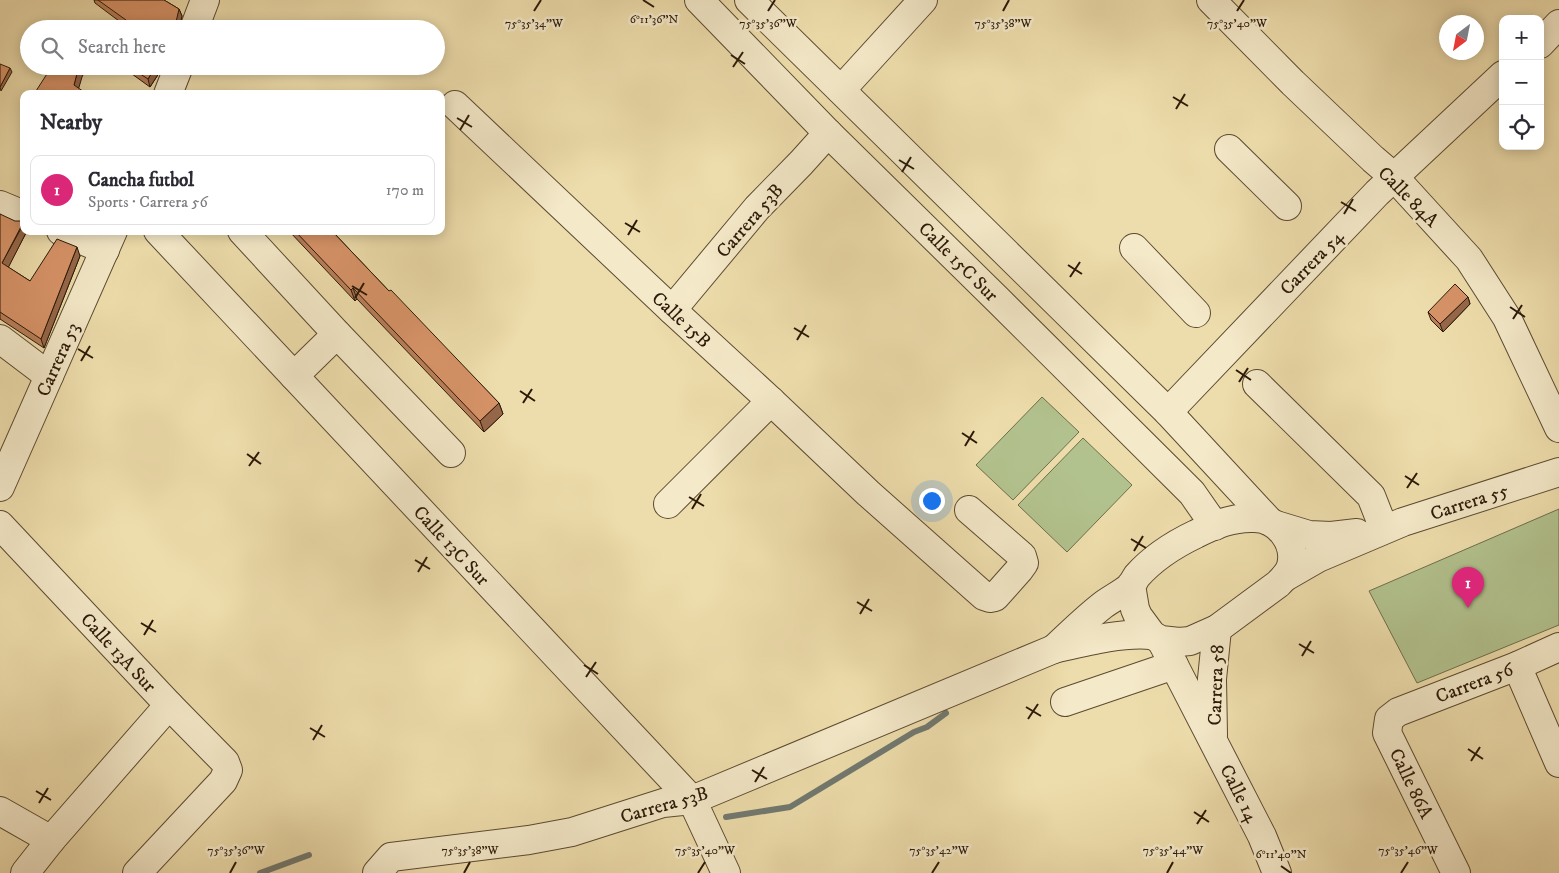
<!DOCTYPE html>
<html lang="en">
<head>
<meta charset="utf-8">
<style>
  :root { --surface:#fff; --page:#f7f7f7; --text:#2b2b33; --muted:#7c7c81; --line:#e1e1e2; --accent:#db2777 }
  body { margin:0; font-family:"IM FELL DW Pica",serif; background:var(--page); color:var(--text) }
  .controls { position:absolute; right:15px; top:15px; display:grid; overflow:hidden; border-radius:10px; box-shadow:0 2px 12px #0003 }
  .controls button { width:45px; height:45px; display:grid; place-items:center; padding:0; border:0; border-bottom:1px solid var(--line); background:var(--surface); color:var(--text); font:25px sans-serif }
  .compass { position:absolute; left:1439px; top:15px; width:45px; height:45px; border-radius:50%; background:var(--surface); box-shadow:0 2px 12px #0003; rotate:212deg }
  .you { position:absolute; left:931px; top:500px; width:18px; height:18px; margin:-12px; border:4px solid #fff; border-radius:50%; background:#1a73e8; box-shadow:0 0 0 8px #1a73e833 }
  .badge { display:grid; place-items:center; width:32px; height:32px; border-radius:50%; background:var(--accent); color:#fff; font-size:16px; font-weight:700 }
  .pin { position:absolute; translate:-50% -41px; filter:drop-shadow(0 1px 2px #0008) }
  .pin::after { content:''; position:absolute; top:26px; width:18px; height:15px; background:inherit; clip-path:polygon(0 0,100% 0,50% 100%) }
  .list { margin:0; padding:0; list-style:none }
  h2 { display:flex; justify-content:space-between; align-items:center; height:65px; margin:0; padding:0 20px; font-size:21px }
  h2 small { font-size:16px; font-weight:400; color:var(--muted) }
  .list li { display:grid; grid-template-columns:32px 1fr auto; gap:15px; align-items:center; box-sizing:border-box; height:70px; margin:0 10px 10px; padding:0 10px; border:1px solid var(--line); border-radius:10px }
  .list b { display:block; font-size:19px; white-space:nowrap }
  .list p { margin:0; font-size:16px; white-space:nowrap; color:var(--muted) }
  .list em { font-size:16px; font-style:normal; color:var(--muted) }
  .icon { flex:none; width:28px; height:28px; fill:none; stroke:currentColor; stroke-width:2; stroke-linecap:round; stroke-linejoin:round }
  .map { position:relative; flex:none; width:1559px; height:873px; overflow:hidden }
  .search { position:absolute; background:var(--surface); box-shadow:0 2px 12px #0003; left:20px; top:20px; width:425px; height:55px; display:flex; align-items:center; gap:12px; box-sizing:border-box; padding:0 18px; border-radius:28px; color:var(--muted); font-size:19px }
  .panel { position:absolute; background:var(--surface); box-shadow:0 2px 12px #0003; left:20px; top:90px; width:425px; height:145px; border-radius:10px }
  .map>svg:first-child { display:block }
  .green { fill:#b2c28e; stroke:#6e6e4b }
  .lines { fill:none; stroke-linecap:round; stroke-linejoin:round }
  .stream { stroke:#717970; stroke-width:6 }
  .minor-casing { stroke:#5c4a31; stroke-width:30 }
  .minor { stroke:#f4e9c9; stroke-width:28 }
  .wall { fill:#b97e59; stroke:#2b1908 }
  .shaded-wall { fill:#966749; stroke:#2b1908 }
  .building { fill:#d79368; stroke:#2b1908 }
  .ticks { fill:none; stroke:#2b1908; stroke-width:2 }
  .labels { text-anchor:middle; stroke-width:5; stroke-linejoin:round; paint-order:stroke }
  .street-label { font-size:19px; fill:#2b1908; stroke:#f4e9c9 }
  .ticks-label { font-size:12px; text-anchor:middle; fill:#2b1908; stroke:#f4e9c9; stroke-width:5; stroke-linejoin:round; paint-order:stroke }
</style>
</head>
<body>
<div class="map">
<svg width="1559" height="873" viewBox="0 0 1559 873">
  <rect width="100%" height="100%" fill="#eeddac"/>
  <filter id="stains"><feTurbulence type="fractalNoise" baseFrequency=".004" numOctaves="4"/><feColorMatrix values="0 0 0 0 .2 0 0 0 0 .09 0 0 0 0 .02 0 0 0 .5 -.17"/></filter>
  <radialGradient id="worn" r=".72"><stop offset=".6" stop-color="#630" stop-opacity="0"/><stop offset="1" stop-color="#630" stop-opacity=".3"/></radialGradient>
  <g class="green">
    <path d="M1042,397L1079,432L1013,500L976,465Z"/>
    <path d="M1083,438L1132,485L1067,552L1018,505Z"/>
    <path d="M1559,509V625L1417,683L1369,591Z"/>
  </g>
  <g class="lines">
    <g class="stream">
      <path d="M726,817L790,807L914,732L927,727L946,713"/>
      <path d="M260,873L309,855"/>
    </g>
    <defs>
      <g id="minor">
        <path d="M699,0L828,133L999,301L1192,493L1215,526"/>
        <path d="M749,0L1168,412L1269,521"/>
        <path d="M1211,0L1293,83L1373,159L1394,177L1469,259L1507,318L1559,428"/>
        <path d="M194,29L205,0"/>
        <path d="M1540,44L1559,24"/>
        <path d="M841,90L923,0"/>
        <path d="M168,94L179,66"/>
        <path d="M455,105L672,310L771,401L868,493L984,596L990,598L995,597L1019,570L1024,563L1022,556L969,510"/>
        <path d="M1229,149L1287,206"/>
        <path d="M0,205L24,215"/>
        <path d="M61,231L105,250"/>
        <path d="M158,231L692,800L726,873"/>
        <path d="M242,231L337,334"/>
        <path d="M1134,248L1196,313"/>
        <path d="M672,310L757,208L801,163L828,133"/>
        <path d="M0,339L49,376"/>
        <path d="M294,376L337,334L451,453"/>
        <path d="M1257,384L1371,496L1384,529"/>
        <path d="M1168,412L1377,193L1503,75"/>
        <path d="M0,487L113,231"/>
        <path d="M668,504L771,401"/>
        <path d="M0,525L169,705L225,762L228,770L223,781L137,873"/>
        <path d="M1276,525L1309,535L1331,536L1357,533"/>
        <path d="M1285,577L1318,558L1403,522L1559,472"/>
        <path d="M1161,640L1262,836L1277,873"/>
        <path d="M1054,649C1070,634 1085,619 1103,605C1111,599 1123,593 1131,586C1133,583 1135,579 1137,576C1152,559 1175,544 1196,534C1213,525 1235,517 1254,518C1278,518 1297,543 1291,566C1289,573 1283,579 1278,584L1217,629L1190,641L1179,642L1161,640L1152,635L1138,616L1135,609L1131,585"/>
        <path d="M1517,666L1559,763"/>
        <path d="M1065,702L1174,665"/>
        <path d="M1213,735L1212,679L1217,629"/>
        <path d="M0,811L51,840"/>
        <path d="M25,873L51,840L169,705"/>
        <path d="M377,873L391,857L529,840L572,832L663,803L692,800L1054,649C1084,642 1121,632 1152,635"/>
        <path d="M1456,873L1387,733L1389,719L1398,712L1517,666L1559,647"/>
      </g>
    </defs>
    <use href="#minor" class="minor-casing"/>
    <use href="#minor" class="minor"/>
  </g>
  <g class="wall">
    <path d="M94,0H164L179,9L182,16L179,29H118L123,24L95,3Z"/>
    <path d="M121,66H159L161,70L150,87Z"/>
    <path d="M0,214L24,231H27L8,267L30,281L80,256L44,348L0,319Z"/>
    <path d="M289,231H332L389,291L499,403L503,414L484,432L357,299L355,301Z"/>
    <path d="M1468,297L1470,304L1443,332L1431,320L1428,312Z"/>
  </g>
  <g class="shaded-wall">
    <path d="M179,9L182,16L179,29H172Z"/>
    <path d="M157,22L160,29H155Z"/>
    <path d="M79,66H87L82,77L77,94L74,85Z"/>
    <path d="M156,66H159L161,70L150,87L148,79Z"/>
    <path d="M10,68L12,72L1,91L0,87Z"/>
    <path d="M24,223V231H27L6,272L2,263Z"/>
    <path d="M77,247L80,256L44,348L41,339Z"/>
    <path d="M353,288L357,299L355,301L351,290Z"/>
    <path d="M1468,297L1470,304L1443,332L1440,324Z"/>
    <path d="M499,403L503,414L484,432L480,421Z"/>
  </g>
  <g class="building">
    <path d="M98,0H164L179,9L176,22L172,29H167L157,22L155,29H118L126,20Z"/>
    <path d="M0,64L10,68L0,87Z"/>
    <path d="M52,66H79L74,85L87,94H43L36,91Z"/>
    <path d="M128,66H156L148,79Z"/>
    <path d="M0,214L15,221H24L2,263L30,281L57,239L77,247L41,339L0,312Z"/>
    <path d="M295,231H332L389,291L391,290L499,403L480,421L353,288L351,290Z"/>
    <path d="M1455,284L1468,297L1440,324L1428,312Z"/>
  </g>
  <path class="ticks" d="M643,0L654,7M534,11L541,0M768,11L775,0M1003,11L1009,0M1237,11L1244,0M731,55L745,64M733,67L743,52M1173,97L1188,106M1176,109L1185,94M457,118L472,127M460,130L469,115M899,160L914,169M902,172L911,157M1341,202L1356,211M1344,214L1353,199M625,223L640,232M628,235L637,220M1068,265L1082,274M1070,277L1080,262M352,286L367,295M355,298L364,283M1510,307L1525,317M1513,319L1522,305M794,328L809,337M797,340L806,325M78,349L93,358M81,361L90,346M1236,370L1251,380M1239,382L1248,368M520,391L535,401M523,403L532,389M962,433L977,443M965,446L974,431M247,454L261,464M249,466L259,452M1405,476L1419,485M1407,488L1417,473M689,497L704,506M692,509L701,494M1131,539L1146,548M1134,551L1143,536M415,560L430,569M418,572L427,557M857,602L872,611M860,614L869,599M141,623L156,632M144,635L153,620M1299,644L1314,653M1302,656L1311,641M584,665L598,674M586,677L596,662M1026,707L1041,716M1028,719L1038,704M310,728L325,737M313,740L322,725M1468,749L1483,759M1471,761L1480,747M752,770L767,779M755,782L764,767M36,791L51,800M39,803L48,788M1194,812L1209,822M1197,824L1206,810M1281,866L1291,873M230,873L236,862M464,873L470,862M698,873L705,862M932,873L939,862M1167,873L1173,862M1401,873L1408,862"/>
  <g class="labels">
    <g class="street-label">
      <text transform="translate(1409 196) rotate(45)" y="7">Calle 84A</text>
      <text transform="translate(749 220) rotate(-49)" y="7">Carrera 53B</text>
      <text transform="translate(959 261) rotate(45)" y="7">Calle 15C Sur</text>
      <text transform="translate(1311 262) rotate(-46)" y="7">Carrera 54</text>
      <text transform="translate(682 319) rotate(43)" y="7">Calle 15B</text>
      <text transform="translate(57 359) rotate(-66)" y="7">Carrera 53</text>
      <text transform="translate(1469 501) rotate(-18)" y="7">Carrera 55</text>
      <text transform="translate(452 545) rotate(47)" y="7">Calle 13C Sur</text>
      <text transform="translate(119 652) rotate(47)" y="7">Calle 13A Sur</text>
      <text transform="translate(1474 682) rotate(-21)" y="7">Carrera 56</text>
      <text transform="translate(1215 685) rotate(-88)" y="7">Carrera 58</text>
      <text transform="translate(1412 783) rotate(64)" y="7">Calle 86A</text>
      <text transform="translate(1240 793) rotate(63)" y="7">Calle 14</text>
      <text transform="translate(664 804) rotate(-16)" y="7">Carrera 53B</text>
    </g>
  </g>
  <g class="ticks-label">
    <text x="654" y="23">6°11'36"N</text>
    <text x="534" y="27">75°35'34"W</text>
    <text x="768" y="27">75°35'36"W</text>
    <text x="1003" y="27">75°35'38"W</text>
    <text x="1237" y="27">75°35'40"W</text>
    <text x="236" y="854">75°35'36"W</text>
    <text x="470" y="854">75°35'38"W</text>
    <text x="705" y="854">75°35'40"W</text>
    <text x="939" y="854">75°35'42"W</text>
    <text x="1173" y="854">75°35'44"W</text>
    <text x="1408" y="854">75°35'46"W</text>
    <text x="1281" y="858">6°11'40"N</text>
  </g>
  <rect width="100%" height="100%" filter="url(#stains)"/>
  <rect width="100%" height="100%" fill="url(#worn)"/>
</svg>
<div class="controls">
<button>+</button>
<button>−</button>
<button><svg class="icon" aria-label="locate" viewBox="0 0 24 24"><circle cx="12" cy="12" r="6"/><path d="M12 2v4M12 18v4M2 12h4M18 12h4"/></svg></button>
</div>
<svg class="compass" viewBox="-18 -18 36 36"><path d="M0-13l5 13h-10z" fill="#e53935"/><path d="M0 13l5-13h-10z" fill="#7c7c81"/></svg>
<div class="you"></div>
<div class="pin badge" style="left:1468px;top:608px">1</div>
<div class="search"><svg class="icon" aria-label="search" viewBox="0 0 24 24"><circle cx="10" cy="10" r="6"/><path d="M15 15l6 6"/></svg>Search here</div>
<section class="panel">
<h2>Nearby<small></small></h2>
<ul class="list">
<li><span class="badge">1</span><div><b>Cancha futbol</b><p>Sports · Carrera 56</p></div><em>170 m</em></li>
</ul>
</section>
</div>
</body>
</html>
